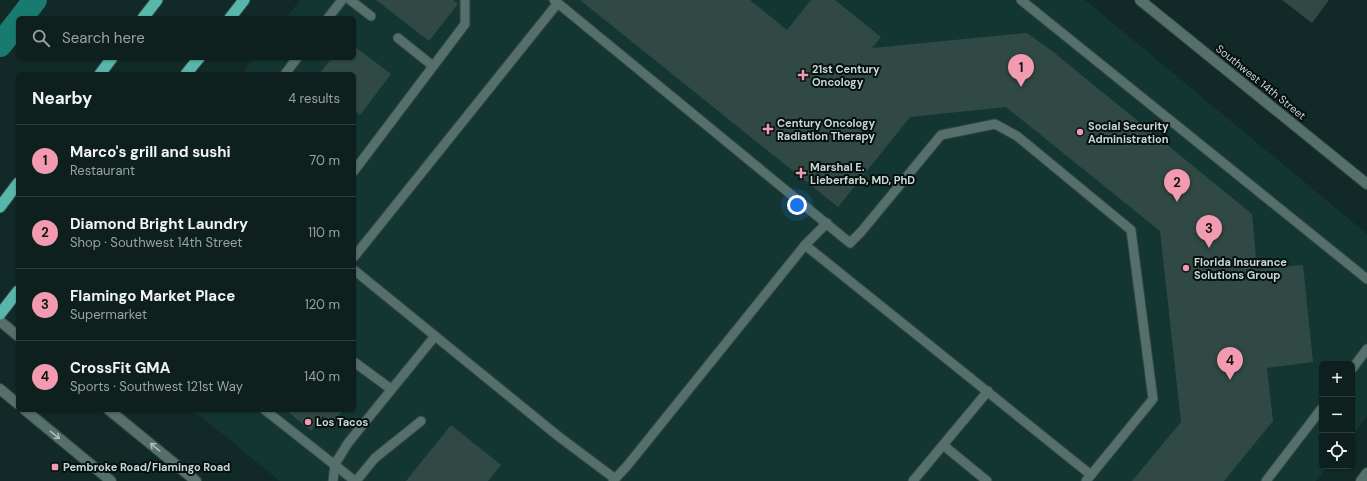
<!DOCTYPE html>
<html lang="en">
<head>
<meta charset="utf-8">
<style>
  :root { --surface:#0d201d; --page:#162826; --text:#f1f3f6; --muted:#9aa3a4; --line:#2d3e3b; --accent:#f29ab0 }
  body { margin:0; font-family:"DM Sans",sans-serif; background:var(--page); color:var(--text) }
  .controls { position:absolute; right:12px; bottom:12px; display:grid; overflow:hidden; border-radius:6px; box-shadow:0 1px 3px #0004 }
  .controls button { width:36px; height:36px; display:grid; place-items:center; padding:0; border:0; border-bottom:1px solid var(--line); background:var(--surface); color:var(--text); font:20px sans-serif }
  .you { position:absolute; left:797px; top:205px; width:14px; height:14px; margin:-10px; border:3px solid #fff; border-radius:50%; background:#1a73e8; box-shadow:0 0 0 6px #1a73e833 }
  .badge { display:grid; place-items:center; width:26px; height:26px; border-radius:50%; background:var(--accent); color:#111; font-size:13px; font-weight:700 }
  .pin { position:absolute; translate:-50% -33px; filter:drop-shadow(0 1px 2px #0008) }
  .pin::after { content:''; position:absolute; top:21px; width:14px; height:12px; background:inherit; clip-path:polygon(0 0,100% 0,50% 100%) }
  .list { margin:0; padding:0; list-style:none }
  h2 { display:flex; justify-content:space-between; align-items:center; height:52px; margin:0; padding:0 16px; font-size:17px }
  h2 small { font-size:13px; font-weight:400; color:var(--muted) }
  .list li { display:grid; grid-template-columns:26px 1fr auto; gap:12px; align-items:center; box-sizing:border-box; height:72px; padding:0 16px; border-top:1px solid var(--line) }
  .list b { display:block; font-size:15px; white-space:nowrap }
  .list p { margin:0; font-size:13px; white-space:nowrap; color:var(--muted) }
  .list em { font-size:13px; font-style:normal; color:var(--muted) }
  .icon { flex:none; width:22px; height:22px; fill:none; stroke:currentColor; stroke-width:2; stroke-linecap:round; stroke-linejoin:round }
  .map { position:relative; flex:none; width:1367px; height:481px; overflow:hidden }
  .search { position:absolute; background:var(--surface); box-shadow:0 1px 3px #0004; left:16px; top:16px; width:340px; height:44px; display:flex; align-items:center; gap:10px; box-sizing:border-box; padding:0 14px; border-radius:6px; color:var(--muted); font-size:15px }
  .panel { position:absolute; background:var(--surface); box-shadow:0 1px 3px #0004; left:16px; top:72px; width:340px; height:340px; border-radius:6px }
  .map>svg:first-child { display:block }
  .built { fill:#143632 }
  .lines { fill:none; stroke-linecap:round; stroke-linejoin:round }
  .canal { stroke:#197b70; stroke-width:24 }
  .building { fill:#304945 }
  .service-casing { stroke:#344543; stroke-width:11 }
  .minor-casing { stroke:#344543; stroke-width:12 }
  .secondary-casing { stroke:#344543; stroke-width:12 }
  .trunk-casing { stroke:#344543; stroke-width:13 }
  .service { stroke:#556f6b; stroke-width:9 }
  .minor { stroke:#556f6b; stroke-width:10 }
  .secondary { stroke:#556f6b; stroke-width:10 }
  .trunk { stroke:#58b7aa; stroke-width:11 }
  .oneway { stroke:#abbcba }
  .poi-dot { fill:#f29ab0; stroke:#06100f; stroke-width:1.5 }
  .labels { text-anchor:middle; stroke-width:4; stroke-linejoin:round; paint-order:stroke }
  .poi-label { font-size:11px; font-weight:bold; fill:#c8d6d4; stroke:#06100f; text-anchor:start }
  .street-label { font-size:11px; fill:#c8d6d4; stroke:#06100f }
</style>
</head>
<body>
<div class="map">
<svg width="1367" height="481" viewBox="0 0 1367 481">
  <rect width="100%" height="100%" fill="#112a27"/>
  <path class="built" d="M300,0H1085L1367,234V416L1352,435V364H1322V466H1328L1316,481H280L193,410H354V74H242L254,58H354V18H286Z"/>
  <g class="lines">
    <g class="canal">
      <path d="M21,18L35,0"/>
      <path d="M0,45L18,22"/>
    </g>
  </g>
  <g class="building">
    <path d="M376,0H453L458,4L429,41Z"/>
    <path d="M580,0H750L787,30L811,0H835L881,37L872,48L1027,33L1052,51L1252,214L1257,269L1303,265L1313,362L1267,368L1273,421L1224,481H1132L1181,422L1160,231L1006,107L910,117L838,207Z"/>
    <path d="M1282,0H1329L1312,23Z"/>
    <path d="M354,46L391,74L360,115L354,110V74H319L332,58H354Z"/>
    <path d="M286,410H343L332,424L323,416L311,431Z"/>
    <path d="M451,425L501,465L488,481H406Z"/>
  </g>
  <g class="lines">
    <defs>
      <g id="service">
        <path d="M350,0L371,16"/>
        <path d="M554,0L850,243L861,232L941,135L995,124L1017,136L1131,230L1153,399L1086,481"/>
        <path d="M1021,0L1367,279"/>
        <path d="M328,18L342,0"/>
        <path d="M398,38L433,66"/>
        <path d="M285,74L297,58"/>
        <path d="M354,171L465,24V0"/>
        <path d="M805,245L1091,475"/>
        <path d="M354,257L557,4"/>
        <path d="M354,270L558,436L614,478"/>
        <path d="M354,362L391,389"/>
        <path d="M1352,369L1367,349"/>
        <path d="M265,410L355,481"/>
        <path d="M943,445L987,481"/>
        <path d="M333,481L335,464L348,443L435,336"/>
        <path d="M356,481L375,458L421,421"/>
        <path d="M613,481L627,466L805,245L827,223"/>
        <path d="M913,481L988,391"/>
        <path d="M1266,481L1322,408"/>
      </g>
      <g id="minor">
        <path d="M1140,0L1367,184"/>
        <path d="M1361,481L1367,473"/>
      </g>
      <g id="secondary">
        <path d="M0,321L18,336"/>
        <path d="M0,389L18,404"/>
        <path d="M25,410L111,481"/>
        <path d="M109,410L196,481"/>
      </g>
      <g id="trunk">
        <path d="M143,18L157,0"/>
        <path d="M230,18L244,0"/>
        <path d="M100,74L112,58"/>
        <path d="M186,74L199,58"/>
        <path d="M0,207L18,183"/>
        <path d="M0,314L18,291"/>
      </g>
    </defs>
    <use href="#service" class="service-casing"/>
    <use href="#minor" class="minor-casing"/>
    <use href="#secondary" class="secondary-casing"/>
    <use href="#trunk" class="trunk-casing"/>
    <use href="#service" class="service"/>
    <use href="#minor" class="minor"/>
    <use href="#secondary" class="secondary"/>
    <use href="#trunk" class="trunk"/>
  </g>
  <defs><path id="oneway-shaft" d="M-6 0H5M1.5-3L5.5 0L1.5 3" fill="none" stroke-width="1.6" stroke-linecap="round" stroke-linejoin="round"/></defs>
  <g class="oneway">
    <use href="#oneway-shaft" transform="translate(55 435) rotate(39)"/>
    <use href="#oneway-shaft" transform="translate(155 447) rotate(-141)"/>
  </g>
  <g class="poi-dot">
    <path d="M801 69h4v4h4v4h-4v4h-4v-4h-4v-4h4z"/>
    <path d="M766 123h4v4h4v4h-4v4h-4v-4h-4v-4h4z"/>
    <circle cx="1080" cy="132" r="4"/>
    <path d="M799 167h4v4h4v4h-4v4h-4v-4h-4v-4h4z"/>
    <circle cx="1186" cy="268" r="4"/>
    <circle cx="308" cy="422" r="4"/>
    <rect x="51" y="463" width="8" height="8" rx="2"/>
  </g>
  <g class="labels">
    <g class="poi-label">
      <text x="812" y="73">21st Century<tspan x="812" dy="13">Oncology</tspan></text>
      <text x="777" y="127">Century Oncology<tspan x="777" dy="13">Radiation Therapy</tspan></text>
      <text x="1088" y="130">Social Security<tspan x="1088" dy="13">Administration</tspan></text>
      <text x="810" y="171">Marshal E.<tspan x="810" dy="13">Lieberfarb, MD, PhD</tspan></text>
      <text x="1194" y="266">Florida Insurance<tspan x="1194" dy="13">Solutions Group</tspan></text>
      <text x="316" y="426">Los Tacos</text>
      <text x="63" y="471">Pembroke Road/Flamingo Road</text>
    </g>
    <g class="street-label">
      <text transform="translate(1261 82) rotate(39)" y="4">Southwest 14th Street</text>
    </g>
  </g>
</svg>
<div class="controls">
<button>+</button>
<button>−</button>
<button><svg class="icon" aria-label="locate" viewBox="0 0 24 24"><circle cx="12" cy="12" r="6"/><path d="M12 2v4M12 18v4M2 12h4M18 12h4"/></svg></button>
</div>
<div class="you"></div>
<div class="pin badge" style="left:1021px;top:87px">1</div>
<div class="pin badge" style="left:1177px;top:202px">2</div>
<div class="pin badge" style="left:1209px;top:248px">3</div>
<div class="pin badge" style="left:1230px;top:380px">4</div>
<div class="search"><svg class="icon" aria-label="search" viewBox="0 0 24 24"><circle cx="10" cy="10" r="6"/><path d="M15 15l6 6"/></svg>Search here</div>
<section class="panel">
<h2>Nearby<small>4 results</small></h2>
<ul class="list">
<li><span class="badge">1</span><div><b>Marco's grill and sushi</b><p>Restaurant</p></div><em>70 m</em></li>
<li><span class="badge">2</span><div><b>Diamond Bright Laundry</b><p>Shop · Southwest 14th Street</p></div><em>110 m</em></li>
<li><span class="badge">3</span><div><b>Flamingo Market Place</b><p>Supermarket</p></div><em>120 m</em></li>
<li><span class="badge">4</span><div><b>CrossFit GMA</b><p>Sports · Southwest 121st Way</p></div><em>140 m</em></li>
</ul>
</section>
</div>
</body>
</html>
